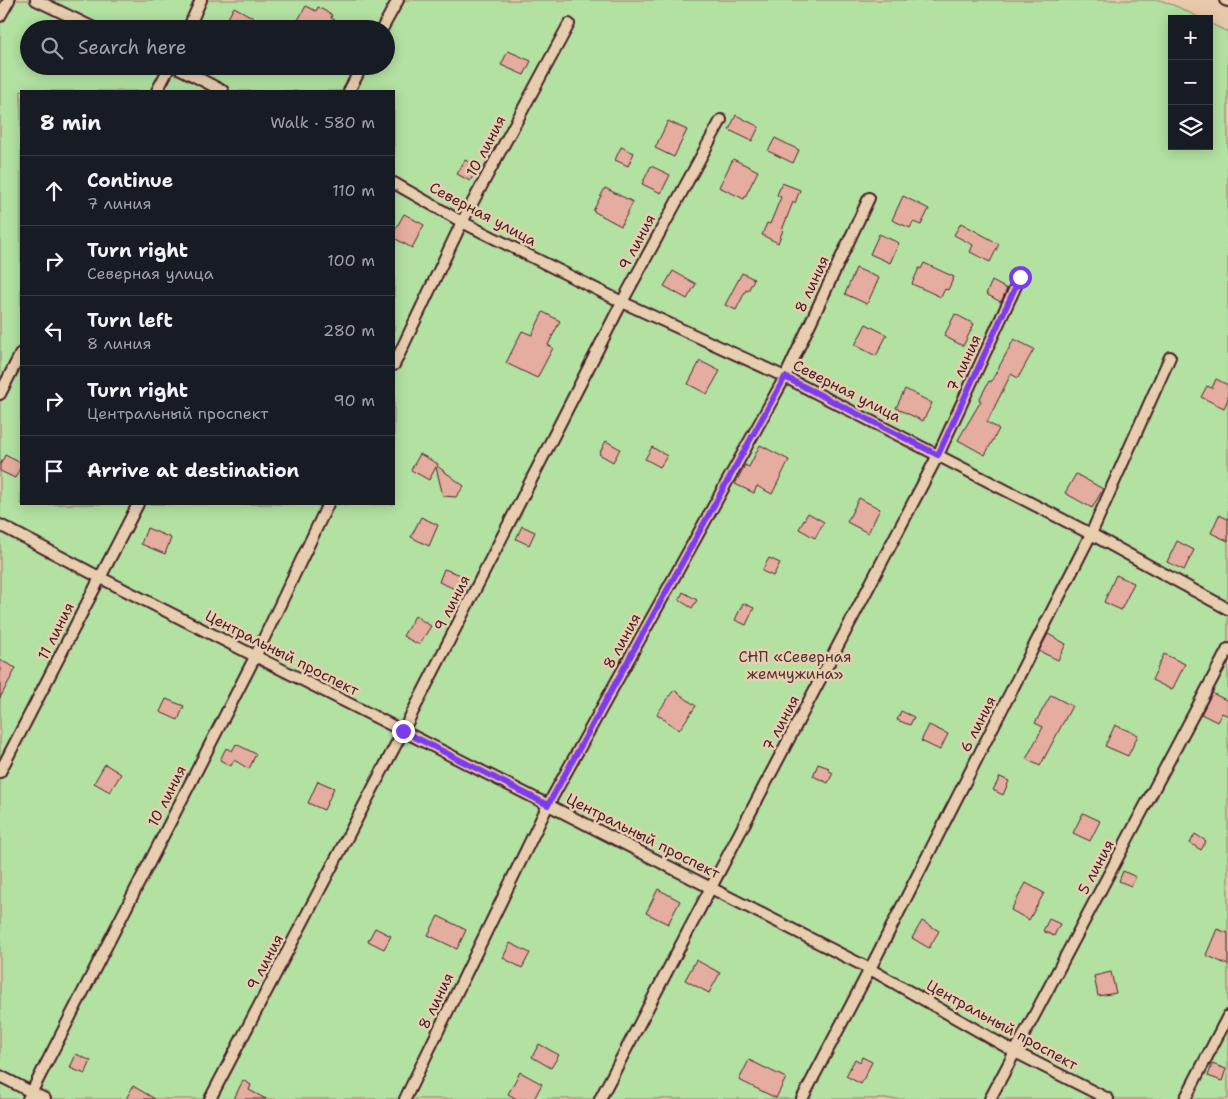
<!DOCTYPE html>
<html lang="en">
<head>
<meta charset="utf-8">
<style>
  :root { --surface:#171b24; --page:#20242c; --text:#f1f3f6; --muted:#9ea1a6; --line:#363941 }
  body { margin:0; font-family:"Shantell Sans",sans-serif; background:var(--page); color:var(--text) }
  .controls { position:absolute; right:15px; top:15px; display:grid; overflow:hidden; border-radius:0px; box-shadow:0 2px 12px #0003 }
  .controls button { width:45px; height:45px; display:grid; place-items:center; padding:0; border:0; border-bottom:1px solid var(--line); background:var(--surface); color:var(--text); font:25px sans-serif }
  .stop { position:absolute; width:15px; height:15px; margin:-11px; border:4px solid #7c3aed; border-radius:50%; background:#fff }
  .stop.end { background:#7c3aed; border-color:#fff; box-shadow:0 1px 5px #0008 }
  .list { margin:0; padding:0; list-style:none }
  h2 { display:flex; justify-content:space-between; align-items:center; height:65px; margin:0; padding:0 20px; font-size:21px }
  h2 small { font-size:16px; font-weight:400; color:var(--muted) }
  .list li { display:grid; grid-template-columns:32px 1fr auto; gap:15px; align-items:center; box-sizing:border-box; height:70px; padding:0 20px; border-top:1px solid var(--line) }
  .list b { display:block; font-size:19px; white-space:nowrap }
  .list p { margin:0; font-size:16px; white-space:nowrap; color:var(--muted) }
  .list em { font-size:16px; font-style:normal; color:var(--muted) }
  .icon { flex:none; width:28px; height:28px; fill:none; stroke:currentColor; stroke-width:2; stroke-linecap:round; stroke-linejoin:round }
  .map { position:relative; flex:none; width:1228px; height:1099px; overflow:hidden }
  .search { position:absolute; background:var(--surface); box-shadow:0 2px 12px #0003; left:20px; top:20px; width:375px; height:55px; display:flex; align-items:center; gap:12px; box-sizing:border-box; padding:0 18px; border-radius:28px; color:var(--muted); font-size:19px }
  .panel { position:absolute; background:var(--surface); box-shadow:0 2px 12px #0003; left:20px; top:90px; width:375px; height:415px; border-radius:0px }
  .map>svg:first-child { display:block }
  .green { fill:#b2e1a1; stroke:#7e8066; fill-rule:evenodd }
  .building { fill:#e5ad9f; stroke:#4a1f2b }
  .lines { fill:none; stroke-linecap:round; stroke-linejoin:round }
  .street-casing { stroke:#4a1f2b; stroke-width:14 }
  .street { stroke:#e6ceae; stroke-width:10 }
  .route { stroke:#7c3aed; stroke-width:6 }
  .labels { text-anchor:middle; stroke-width:5; stroke-linejoin:round; paint-order:stroke }
  .street-label { font-size:15px; fill:#4a1f2b; stroke:#e6ceae }
  .park-label { font-size:15px; fill:#543237; stroke:#e6ceae }
</style>
</head>
<body>
<div class="map">
<svg width="1228" height="1099" viewBox="0 0 1228 1099">
  <rect width="100%" height="100%" fill="#e8c9ac"/>
  <filter id="ink" filterUnits="userSpaceOnUse"><feTurbulence type="fractalNoise" baseFrequency=".02" numOctaves="2"/><feDisplacementMap in="SourceGraphic" scale="10" xChannelSelector="R" yChannelSelector="G"/><feConvolveMatrix kernelMatrix="1 2 1 2 8 2 1 2 1" color-interpolation-filters="sRGB"/></filter>
  <g filter="url(#ink)">
    <path class="green" d="M0,0H1160L1178,7L1202,19H1172V146H1209V23L1228,32V1099H0ZM29,29H386V66H29ZM21,91H394V504H21Z"/>
    <g class="building">
      <path d="M306,6L316,11L318,7L332,15L331,18L351,29H301L304,23L298,20Z"/>
      <path d="M234,7L254,18L248,29H222Z"/>
      <path d="M508,51L531,61L524,75L501,65Z"/>
      <path d="M736,115L759,127L752,141L729,130Z"/>
      <path d="M668,121L687,130L674,157L655,148Z"/>
      <path d="M775,138L799,150L793,163L768,151Z"/>
      <path d="M621,147L634,153L628,166L615,160Z"/>
      <path d="M733,159L758,171L744,199L719,187Z"/>
      <path d="M465,160L478,167L470,181L457,174Z"/>
      <path d="M651,166L670,175L661,193L642,184Z"/>
      <path d="M782,183L800,190L795,203L793,202L782,230H783L778,243L762,235L767,223L770,224L781,197L777,195Z"/>
      <path d="M605,188L633,202L621,226L593,211Z"/>
      <path d="M903,196L929,209L921,225L913,222L910,228L892,220Z"/>
      <path d="M404,214L424,225L412,248L394,238V232Z"/>
      <path d="M961,223L999,244L990,262L970,252L973,245L954,235Z"/>
      <path d="M879,234L899,243L890,263L870,254Z"/>
      <path d="M924,263L954,277L948,290L945,289L941,297L912,284L919,268L921,269Z"/>
      <path d="M856,268L879,278L867,304L845,294Z"/>
      <path d="M673,271L696,284L687,299L664,286Z"/>
      <path d="M742,273L754,279L748,291L746,290L736,310L725,305Z"/>
      <path d="M992,281L1007,289L1001,302L986,294Z"/>
      <path d="M543,312L560,321L548,345L553,348L537,378L506,363L522,331L532,335Z"/>
      <path d="M955,314L974,324L963,346L944,336Z"/>
      <path d="M866,324L887,335L876,356L855,345Z"/>
      <path d="M1014,339L1034,349L1018,378L1011,374L987,422L999,429L985,455L958,440L981,401L979,400L989,381L991,382Z"/>
      <path d="M700,361L720,371L707,394L688,384Z"/>
      <path d="M1216,379L1228,385V399L1224,408L1201,397L1207,386L1212,388Z"/>
      <path d="M905,389L932,403L923,421L896,408Z"/>
      <path d="M606,441L620,449L613,462L599,454Z"/>
      <path d="M760,445L789,460L772,494L757,486L754,493L735,484L745,465L749,467Z"/>
      <path d="M652,447L667,456L660,467L645,459Z"/>
      <path d="M420,454L438,464L437,466L464,486L456,497L443,496L436,467L429,480L411,470Z"/>
      <path d="M5,455L21,463V466L15,478L0,471V465Z"/>
      <path d="M1076,474L1103,489L1092,508L1065,493Z"/>
      <path d="M859,498L880,509L868,533L847,522Z"/>
      <path d="M808,513L824,522L815,538L799,529Z"/>
      <path d="M1219,515L1228,519V541L1211,533Z"/>
      <path d="M421,517L438,525L429,546L411,537Z"/>
      <path d="M522,526L535,532L529,545L516,539Z"/>
      <path d="M147,528L171,538L165,554L141,544Z"/>
      <path d="M1177,541L1194,550L1184,570L1167,562Z"/>
      <path d="M769,558L780,563L773,576L762,571Z"/>
      <path d="M444,569L461,575L455,589L439,582Z"/>
      <path d="M1116,575L1134,583L1121,610L1104,602Z"/>
      <path d="M683,592L697,600L692,608L679,600Z"/>
      <path d="M743,603L754,608L746,625L735,620Z"/>
      <path d="M415,616L431,626L419,645L403,636Z"/>
      <path d="M1048,634L1066,644L1058,660L1039,651Z"/>
      <path d="M1164,654L1185,664L1172,690L1152,680Z"/>
      <path d="M0,660L16,668L0,698Z"/>
      <path d="M674,690L696,706L679,730L657,714Z"/>
      <path d="M1212,693L1228,701V716L1222,713L1217,722L1201,714Z"/>
      <path d="M1051,695L1072,706L1040,766L1026,759L1043,727L1035,723Z"/>
      <path d="M166,699L184,706L178,720L160,712Z"/>
      <path d="M901,711L914,717L910,725L897,720Z"/>
      <path d="M929,725L948,734L940,750L921,741Z"/>
      <path d="M1115,725L1138,735L1128,756L1105,746Z"/>
      <path d="M236,744L256,754L249,769L234,760L231,766L220,760L226,748L232,751Z"/>
      <path d="M105,764L121,774L110,792L94,783Z"/>
      <path d="M818,764L829,768L828,770L833,773L828,783L813,776Z"/>
      <path d="M1000,777L1009,781L1003,795L993,790Z"/>
      <path d="M318,781L334,788L324,810L308,803Z"/>
      <path d="M1083,813L1100,821L1090,841L1073,833Z"/>
      <path d="M1195,834L1206,841L1201,850L1190,843Z"/>
      <path d="M1123,871L1136,877L1131,886L1119,881Z"/>
      <path d="M1026,883L1044,893L1029,920L1011,910Z"/>
      <path d="M658,889L680,901L668,924L646,913Z"/>
      <path d="M438,916L466,930L457,949L428,935Z"/>
      <path d="M1049,919L1060,924L1054,936L1043,931Z"/>
      <path d="M922,921L939,931L929,948L912,938Z"/>
      <path d="M375,928L391,936L384,949L368,941Z"/>
      <path d="M1217,929L1228,933V965L1206,955Z"/>
      <path d="M510,943L530,953L522,968L503,958Z"/>
      <path d="M696,960L720,973L709,993L685,980Z"/>
      <path d="M1111,972L1116,993L1098,996L1094,976Z"/>
      <path d="M539,1044L559,1055L551,1068L532,1057Z"/>
      <path d="M76,1054L91,1061L85,1074L70,1068Z"/>
      <path d="M862,1057L872,1062L861,1084L846,1076L855,1059L860,1062Z"/>
      <path d="M749,1060L786,1078L776,1098L739,1080Z"/>
      <path d="M1212,1064L1226,1069L1222,1081L1208,1076Z"/>
      <path d="M520,1072L542,1084L534,1099H517L508,1094Z"/>
      <path d="M243,1080L251,1085L249,1090L266,1099H234Z"/>
      <path d="M133,1086L155,1099H126Z"/>
    </g>
    <g class="lines">
      <defs>
        <g id="street">
          <path d="M36,0L96,29"/>
          <path d="M1225,0L1228,1"/>
          <path d="M0,16L9,0"/>
          <path d="M188,29L201,0"/>
          <path d="M382,29L398,0"/>
          <path d="M175,66L223,91"/>
          <path d="M157,91L170,66"/>
          <path d="M349,91L362,66"/>
          <path d="M394,183L462,222L622,302L785,377L1091,534L1228,609"/>
          <path d="M394,365L462,222L569,24"/>
          <path d="M0,394L21,353"/>
          <path d="M0,525L101,578L403,731L870,969L1015,1052L1108,1099"/>
          <path d="M0,772L138,504"/>
          <path d="M0,1076L45,1099"/>
          <path d="M28,1099L255,657L328,504"/>
          <path d="M210,1099L403,731L622,302L721,120"/>
          <path d="M405,1099L548,805L785,377L869,198"/>
          <path d="M600,1099L938,455L1020,277"/>
          <path d="M802,1099L870,969L1091,534L1170,357"/>
          <path d="M990,1099L1228,649"/>
          <path d="M1185,1099L1228,1016"/>
        </g>
      </defs>
      <use href="#street" class="street-casing"/>
      <use href="#street" class="street"/>
    </g>
  </g>
  <g class="lines" filter="url(#ink)">
    <path class="route" d="M403,731L548,805L785,377L938,455L1020,277"/>
  </g>
  <g class="labels">
    <g class="street-label">
      <text transform="translate(486 146) rotate(-62)" y="5">10 линия</text>
      <text transform="translate(483 214) rotate(28)" y="5">Северная улица</text>
      <text transform="translate(637 242) rotate(-62)" y="5">9 линия</text>
      <text transform="translate(812 284) rotate(-65)" y="5">8 линия</text>
      <text transform="translate(964 363) rotate(-65)" y="5">7 линия</text>
      <text transform="translate(847 391) rotate(27)" y="5">Северная улица</text>
      <text transform="translate(452 603) rotate(-63)" y="5">9 линия</text>
      <text transform="translate(56 631) rotate(-63)" y="5">11 линия</text>
      <text transform="translate(622 641) rotate(-61)" y="5">8 линия</text>
      <text transform="translate(282 653) rotate(27)" y="5">Центральный проспект</text>
      <text transform="translate(781 723) rotate(-62)" y="5">7 линия</text>
      <text transform="translate(978 724) rotate(-63)" y="5">6 линия</text>
      <text transform="translate(167 796) rotate(-63)" y="5">10 линия</text>
      <text transform="translate(643 836) rotate(27)" y="5">Центральный проспект</text>
      <text transform="translate(1096 867) rotate(-62)" y="5">5 линия</text>
      <text transform="translate(265 962) rotate(-62)" y="5">9 линия</text>
      <text transform="translate(436 1001) rotate(-64)" y="5">8 линия</text>
      <text transform="translate(1002 1025) rotate(29)" y="5">Центральный проспект</text>
    </g>
    <g class="park-label">
      <text x="795" y="662">СНП «Северная<tspan x="795" dy="17">жемчужина»</tspan></text>
    </g>
  </g>
</svg>
<div class="controls">
<button>+</button>
<button>−</button>
<button><svg class="icon" aria-label="layers" viewBox="0 0 24 24"><path d="M12 4l9 5-9 5-9-5zM3 14l9 5 9-5"/></svg></button>
</div>
<div class="stop" style="left:1020px;top:277px"></div>
<div class="stop end" style="left:403px;top:731px"></div>
<div class="search"><svg class="icon" aria-label="search" viewBox="0 0 24 24"><circle cx="10" cy="10" r="6"/><path d="M15 15l6 6"/></svg>Search here</div>
<section class="panel">
<h2>8 min<small>Walk · 580 m</small></h2>
<ul class="list">
<li><svg class="icon" aria-label="ahead" viewBox="0 0 24 24"><path d="M12 20V5M6 11l6-6 6 6"/></svg><div><b>Continue</b><p>7 линия</p></div><em>110 m</em></li>
<li><svg class="icon" aria-label="right" viewBox="0 0 24 24"><path d="M7 20v-9h11M14 6l5 5-5 5"/></svg><div><b>Turn right</b><p>Северная улица</p></div><em>100 m</em></li>
<li><svg class="icon" aria-label="left" viewBox="0 0 24 24"><path d="M17 20v-9H6M10 6l-5 5 5 5"/></svg><div><b>Turn left</b><p>8 линия</p></div><em>280 m</em></li>
<li><svg class="icon" aria-label="right" viewBox="0 0 24 24"><path d="M7 20v-9h11M14 6l5 5-5 5"/></svg><div><b>Turn right</b><p>Центральный проспект</p></div><em>90 m</em></li>
<li><svg class="icon" aria-label="arrive" viewBox="0 0 24 24"><path d="M6 21V4h12l-3 4 3 4H6"/></svg><div><b>Arrive at destination</b></div></li>
</ul>
</section>
</div>
</body>
</html>
